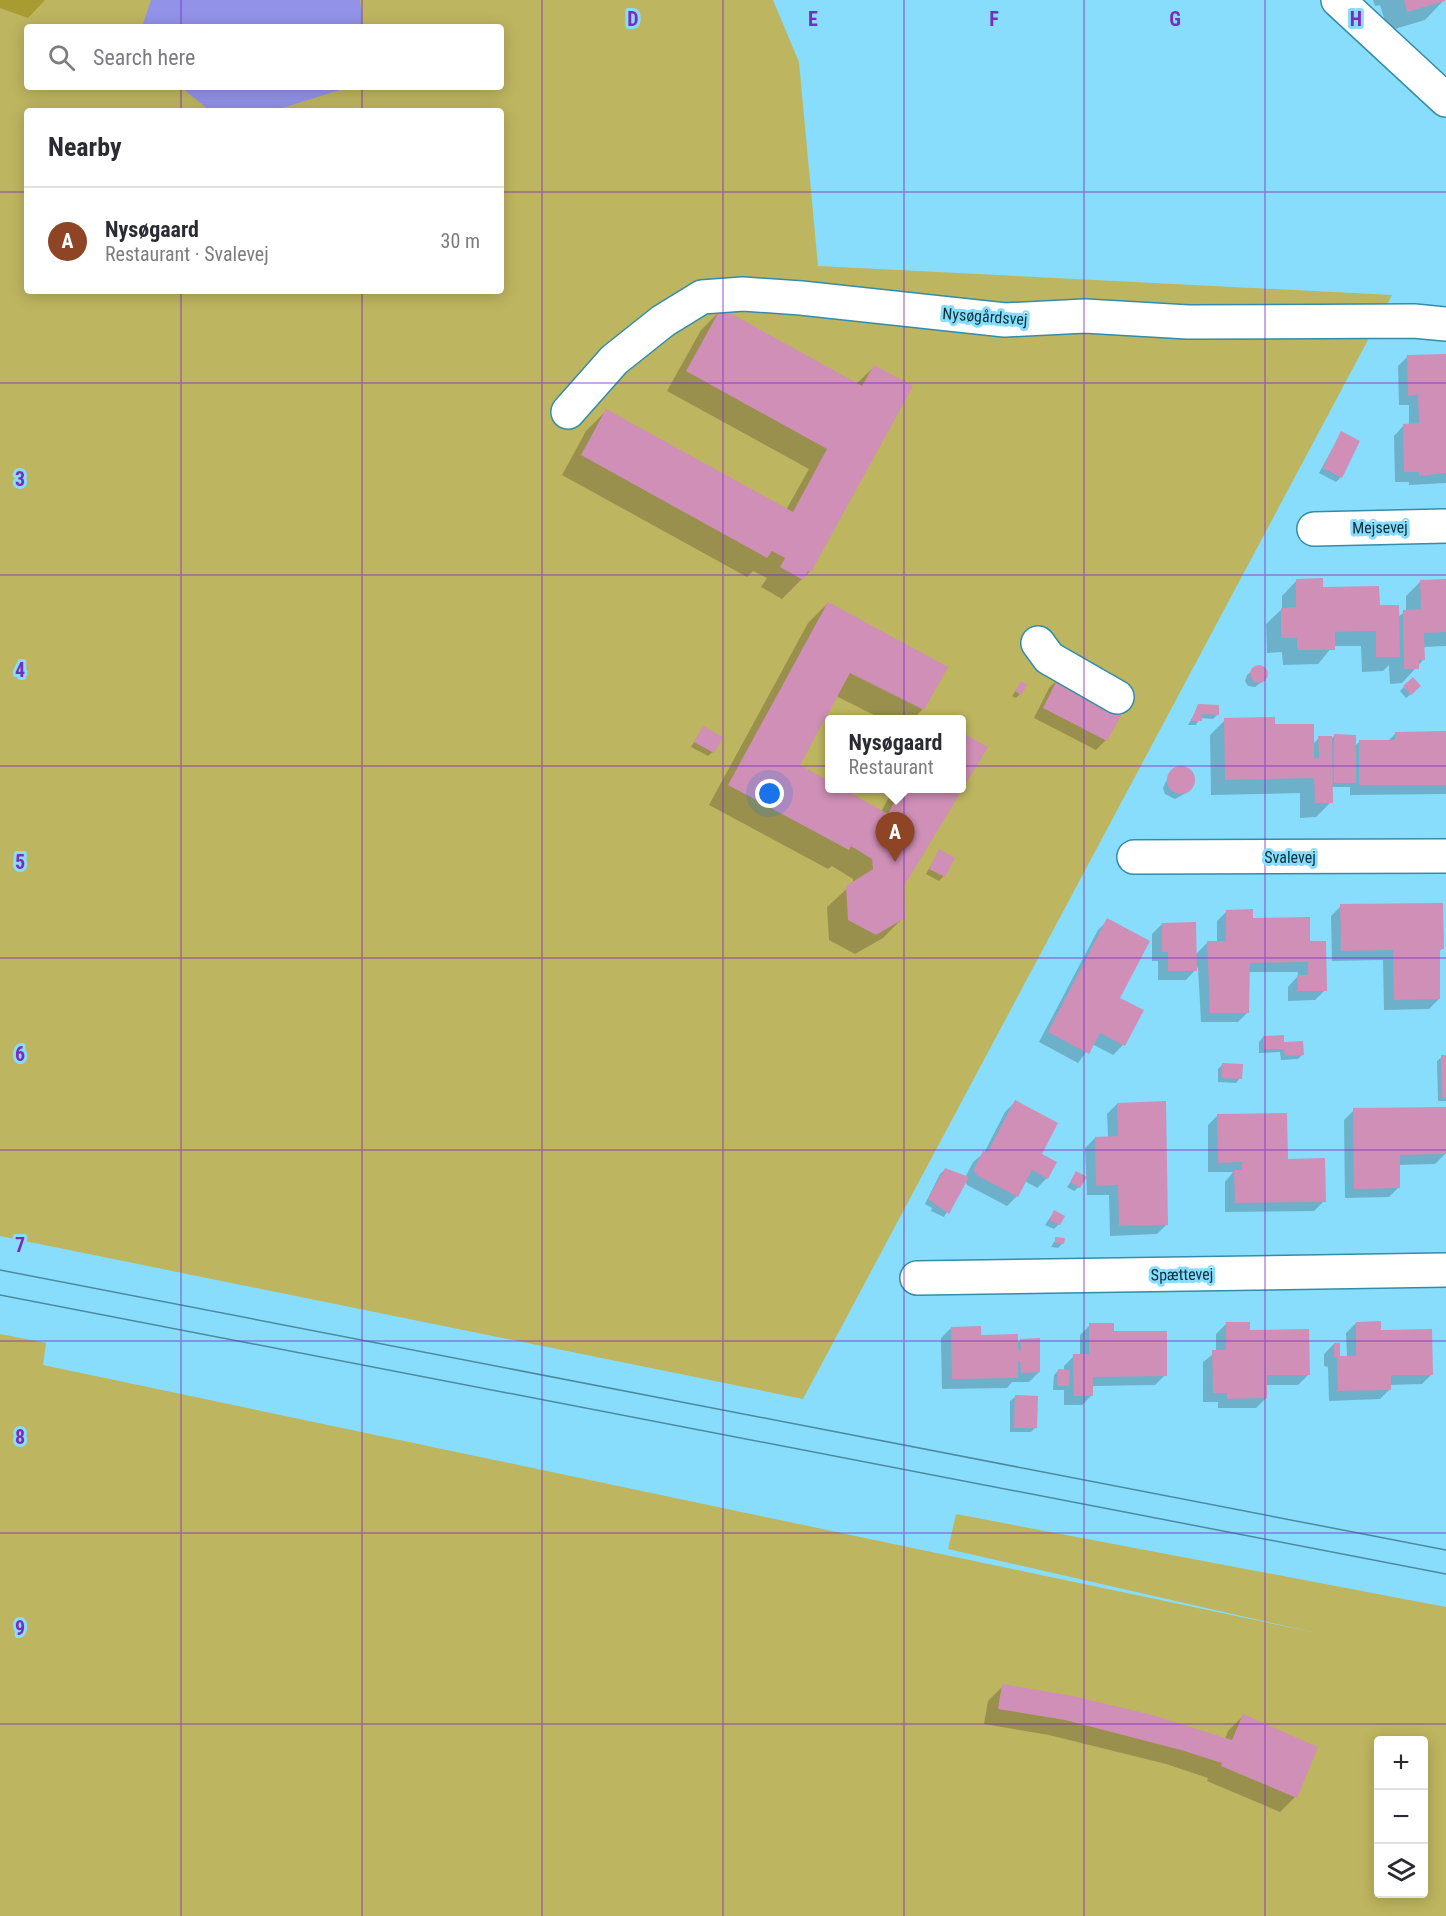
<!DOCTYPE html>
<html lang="en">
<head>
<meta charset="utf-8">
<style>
  :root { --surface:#fff; --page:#f2f2f3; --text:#2b2b33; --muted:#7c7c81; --line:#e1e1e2; --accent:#8d4525 }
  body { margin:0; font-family:"Roboto Condensed",sans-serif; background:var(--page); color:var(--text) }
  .controls { position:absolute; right:18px; bottom:18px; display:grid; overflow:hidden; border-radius:6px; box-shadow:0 3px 15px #0003 }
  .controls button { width:54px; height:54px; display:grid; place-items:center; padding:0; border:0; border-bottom:2px solid var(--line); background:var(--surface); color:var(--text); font:30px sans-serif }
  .you { position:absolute; left:770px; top:794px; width:21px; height:21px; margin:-15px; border:4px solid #fff; border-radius:50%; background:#1a73e8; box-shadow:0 0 0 9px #1a73e833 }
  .badge { display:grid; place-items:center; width:39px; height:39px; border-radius:50%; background:var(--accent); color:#fff; font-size:20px; font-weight:700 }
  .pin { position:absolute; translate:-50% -50px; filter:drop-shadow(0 2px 3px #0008) }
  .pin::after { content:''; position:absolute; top:32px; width:21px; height:18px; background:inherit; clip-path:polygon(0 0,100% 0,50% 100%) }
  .popup { position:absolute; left:825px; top:715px; width:141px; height:78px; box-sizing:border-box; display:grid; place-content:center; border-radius:6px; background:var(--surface); filter:drop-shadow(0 2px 4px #0005); font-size:20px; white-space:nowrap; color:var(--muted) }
  .popup b { font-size:22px; color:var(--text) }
  .popup::after { content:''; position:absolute; left:50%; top:100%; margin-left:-12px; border:12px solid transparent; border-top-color:var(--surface) }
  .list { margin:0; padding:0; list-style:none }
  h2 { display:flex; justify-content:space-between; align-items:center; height:78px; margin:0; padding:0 24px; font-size:26px }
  h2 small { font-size:20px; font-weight:400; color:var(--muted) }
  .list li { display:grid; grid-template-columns:39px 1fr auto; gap:18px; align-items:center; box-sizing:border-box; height:108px; padding:0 24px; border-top:2px solid var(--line) }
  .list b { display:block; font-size:22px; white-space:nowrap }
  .list p { margin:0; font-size:20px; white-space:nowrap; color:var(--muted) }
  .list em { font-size:20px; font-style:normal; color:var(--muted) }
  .icon { flex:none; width:33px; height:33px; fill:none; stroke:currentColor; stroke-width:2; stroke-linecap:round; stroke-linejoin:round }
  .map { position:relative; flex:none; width:1446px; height:1916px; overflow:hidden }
  .search { position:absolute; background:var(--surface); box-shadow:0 3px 15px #0003; left:24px; top:24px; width:480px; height:66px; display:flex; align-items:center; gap:15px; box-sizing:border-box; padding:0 21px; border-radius:6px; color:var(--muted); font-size:22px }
  .panel { position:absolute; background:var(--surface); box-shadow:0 3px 15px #0003; left:24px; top:108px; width:480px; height:186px; border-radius:6px }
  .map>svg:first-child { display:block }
  .green { fill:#beb560; fill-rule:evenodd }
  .forest { fill:#a79b31 }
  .water { fill:#9292e8 }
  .shadow { fill:#0003 }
  .building { fill:#cf8fb6 }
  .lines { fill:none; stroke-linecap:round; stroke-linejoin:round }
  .minor-casing { stroke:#338ca9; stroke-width:36 }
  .minor { stroke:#fff; stroke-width:33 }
  .tram { stroke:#4b8aa0; stroke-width:1.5 }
  .grid { fill:none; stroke:#7b2cbf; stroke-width:1.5; stroke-opacity:0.55 }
  .labels { text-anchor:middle; stroke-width:6; stroke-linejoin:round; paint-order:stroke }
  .street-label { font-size:16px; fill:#082f3a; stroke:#88ddfc }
  .grid-label { font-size:20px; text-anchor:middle; font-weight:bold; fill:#7b2cbf; stroke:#88ddfc; stroke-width:6; stroke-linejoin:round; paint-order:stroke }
</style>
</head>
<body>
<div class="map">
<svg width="1446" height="1916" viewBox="0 0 1446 1916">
  <rect width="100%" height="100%" fill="#88ddfc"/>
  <g class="green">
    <path d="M0,0H773L799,62L818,266L1392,295L803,1399L0,1236ZM27,27H501V87H27ZM27,111H501V291H27ZM829,720H961V788H829Z"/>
    <path d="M0,1334L46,1343L43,1365L1312,1632L948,1549L956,1514L1446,1607V1916H0ZM1378,1740H1424V1894H1378Z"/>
  </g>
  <path class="forest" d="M0,0H45L28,18L0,8Z"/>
  <g class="water">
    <path d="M151,0H360L363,27H142Z"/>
    <path d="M181,87H349L273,111H210Z"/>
  </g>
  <g class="shadow">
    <path d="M1373,0H1444L1425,20L1388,31L1380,5L1375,6Z"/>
    <path d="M721,310L856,384L874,367L810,571L782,599L761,587L767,578L753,571L747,577L562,475L586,431L606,411L786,510L809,469L667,391L701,330Z"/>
    <path d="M1446,355V483L1409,485V482H1395L1394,436L1404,425H1409V405H1399L1398,366L1408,356Z"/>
    <path d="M1341,433V477L1336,482L1319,473Z"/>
    <path d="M1297,580L1378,607L1398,617L1406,611V596L1421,581L1446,580V646L1423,647L1424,659L1402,683L1390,684L1389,665L1383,671L1362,672L1361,646H1333L1318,664L1283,665L1282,652L1267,653L1266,624L1282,609V596Z"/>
    <path d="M828,603L923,709L912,720H884L836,696L798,766L829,783V788L881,812L894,788H961L902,886L903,918L883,938L855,954L829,940L827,907L853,883V879L832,866L828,869L709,805L808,623Z"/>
    <path d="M1258,666L1264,667L1267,672L1266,679L1255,687L1248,686L1245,681L1247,675Z"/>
    <path d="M1059,678L1106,740L1096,750L1034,718L1049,688Z"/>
    <path d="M1021,683L1020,694L1016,698L1012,696Z"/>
    <path d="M1404,687L1415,691L1406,698L1400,691Z"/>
    <path d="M1199,706L1218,714L1213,719L1200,718L1196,725H1188Z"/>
    <path d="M1225,720L1274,726L1313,744L1319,738L1330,740L1334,736L1355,746L1359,742L1388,741L1396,733H1446V794L1350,795V787H1331V802L1316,817L1300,818V793L1211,795L1210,735Z"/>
    <path d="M703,728L713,752L708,756L691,747Z"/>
    <path d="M1180,766L1192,772L1194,778L1186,793L1175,799L1165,794L1163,788L1170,773Z"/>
    <path d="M939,851L944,876L939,881L926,874Z"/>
    <path d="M1341,906L1443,948L1438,952L1439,999L1429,1009L1384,1010L1383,960L1332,961L1331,916Z"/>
    <path d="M1227,911L1309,943L1325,990L1315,1000L1288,1001V987L1298,976V972H1248V1012L1238,1022H1201L1198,967L1186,980H1158V961H1152V934L1162,924L1195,955L1208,942H1217V921Z"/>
    <path d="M1108,920L1118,998L1142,1011L1123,1045L1113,1055L1092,1044L1078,1063L1039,1042L1098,930Z"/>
    <path d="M1263,1037L1283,1043L1303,1054L1298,1059L1281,1060L1280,1052L1259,1053V1042Z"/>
    <path d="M1442,1057H1446V1101H1438L1437,1061Z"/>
    <path d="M1223,1064L1240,1078L1236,1083L1218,1082V1069Z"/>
    <path d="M1015,1102L1040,1154L1047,1178L1037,1188L1025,1181L1017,1196L1007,1206L967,1185L965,1181L944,1217L931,1211L932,1208L925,1204L940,1174L945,1170L965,1178L973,1162L984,1153L1005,1112Z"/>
    <path d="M1117,1104L1167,1224L1157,1234L1110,1236L1109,1195H1087L1085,1148L1095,1138H1108L1107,1114Z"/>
    <path d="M1354,1110L1445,1154L1435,1164L1398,1165L1399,1187L1389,1197L1345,1198L1344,1120Z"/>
    <path d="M1218,1115L1287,1160L1324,1201L1314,1211L1225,1212V1182L1233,1172H1208V1125Z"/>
    <path d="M1077,1173L1079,1187L1074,1191L1067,1187Z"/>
    <path d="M1054,1212L1059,1224L1054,1229L1045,1225Z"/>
    <path d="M1056,1239L1063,1243L1058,1248L1051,1247Z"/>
    <path d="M1356,1323L1379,1332L1432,1374L1422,1384L1390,1385V1389L1380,1399L1329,1401L1328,1367L1324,1366V1354L1334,1344L1339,1357H1347L1346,1333Z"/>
    <path d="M1226,1324L1248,1332L1308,1375L1298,1385H1265L1266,1398L1256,1408H1218V1402H1203V1362L1216,1352V1334Z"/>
    <path d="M1090,1325L1112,1333L1165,1375L1155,1385L1092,1386V1395L1082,1405H1064V1390H1053L1054,1375L1059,1370L1064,1371V1366L1074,1356H1080V1335Z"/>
    <path d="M951,1328L1016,1344L1021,1340L1039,1372L1029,1382H1012L1007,1388L942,1389L941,1338Z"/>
    <path d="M1015,1397L1036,1427L1031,1432H1010V1401Z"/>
    <path d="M1003,1686L1225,1739L1228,1731L1243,1716L1295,1797L1280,1812L1207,1781L1208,1778L1166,1764L1049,1735L984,1724L988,1701Z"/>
  </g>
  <g class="building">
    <path d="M1404,0H1445V1L1407,12Z"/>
    <path d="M721,308L862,386L874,365L913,386L811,572L808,571L803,580L780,567L785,558L772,551L767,558L581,455L606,409L793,512L827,449L686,371Z"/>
    <path d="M1446,354V473L1419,476V472H1404L1403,424L1419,423L1418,395L1408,396L1407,355Z"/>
    <path d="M1341,431L1360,441L1342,478L1323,468Z"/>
    <path d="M1323,578V587L1379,586L1380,605H1399L1400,657H1376V631L1335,632V650H1297V638H1281V608L1296,607V579Z"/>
    <path d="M1446,579V632L1424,633L1425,660H1419V669H1404L1403,610L1421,609L1420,580Z"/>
    <path d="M828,602L948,667L924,710L850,673L800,765L829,781V788H842L888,814L902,788H961V732L988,747L904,886L905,918L876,935L848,920L846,886L873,869L872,859L851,846L849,850L728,785Z"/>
    <circle cx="1259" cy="674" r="9"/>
    <path d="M1059,676L1124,710L1107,741L1043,708Z"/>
    <path d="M1413,677L1421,686L1411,695L1403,686Z"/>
    <path d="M1021,681L1027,685L1021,695L1015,691Z"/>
    <path d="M1198,704L1219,705V715L1202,714V721H1191Z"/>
    <path d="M1275,717V724H1314V758H1319L1318,736H1332L1333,803H1315L1314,778L1225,780L1224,718Z"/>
    <path d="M703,726L723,737L714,753L694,742Z"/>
    <path d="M1446,731V785H1359V740H1395V732Z"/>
    <path d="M1334,734L1356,735V783H1334Z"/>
    <circle cx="1181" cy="780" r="14"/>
    <path d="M939,849L955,858L945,877L929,869Z"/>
    <path d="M1443,903L1444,949H1440V999L1394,1000L1393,950L1341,951L1340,904Z"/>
    <path d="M1253,909V918L1310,917V941H1326L1327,991H1298L1297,975H1308V962L1250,963L1249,1013H1210L1207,941H1226V910Z"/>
    <path d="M1107,918L1150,941L1120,998L1144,1010L1125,1046L1100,1033L1089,1054L1048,1032Z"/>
    <path d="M1196,922L1197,971H1168V952H1162V923Z"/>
    <path d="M1284,1035V1042L1303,1041L1304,1055L1285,1056L1284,1049H1264L1263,1036Z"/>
    <path d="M1441,1055H1446V1097H1442Z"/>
    <path d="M1222,1063L1243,1064L1242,1079L1222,1078Z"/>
    <path d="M1015,1100L1058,1123L1042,1154L1057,1162L1048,1179L1032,1170L1018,1197L976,1175L977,1173L973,1171L983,1151L987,1153Z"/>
    <path d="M1166,1101L1168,1225L1119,1226L1118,1185L1096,1186L1095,1137L1118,1136L1117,1103Z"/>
    <path d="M1446,1107V1154L1400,1155V1188L1354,1189L1353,1108Z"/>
    <path d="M1287,1113L1288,1159L1325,1158L1326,1202L1235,1203L1234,1170H1242V1162L1218,1163L1217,1114Z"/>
    <path d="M945,1168L969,1177L949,1214L928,1199Z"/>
    <path d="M1076,1171L1087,1177L1080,1188L1070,1182Z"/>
    <path d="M1054,1210L1065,1216L1060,1225L1049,1220Z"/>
    <path d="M1055,1237L1065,1238L1064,1244L1055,1243Z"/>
    <path d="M1381,1321V1330L1432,1329L1433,1375H1391V1390L1338,1391L1337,1357H1334V1343H1340V1356H1356V1322Z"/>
    <path d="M1226,1322H1250V1330L1309,1329L1310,1375H1267V1398L1227,1399V1393H1213L1212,1350H1226Z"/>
    <path d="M1089,1323H1114V1331H1167V1376L1093,1377V1396H1074L1073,1354H1089Z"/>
    <path d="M981,1326V1335L1018,1334V1350L1021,1349L1020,1339L1040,1338V1372L1021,1373L1020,1362L1018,1361V1378L952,1379L951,1327Z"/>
    <path d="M1058,1369L1070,1370L1069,1386H1057Z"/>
    <path d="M1015,1395L1038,1396L1037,1428H1014Z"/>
    <path d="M1002,1684L1073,1696L1152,1715L1232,1740L1243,1714L1318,1747L1297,1798L1221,1766L1222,1763L1181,1750L1065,1720L998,1709Z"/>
  </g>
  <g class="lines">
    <defs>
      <g id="minor">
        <path d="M1338,0L1446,100"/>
        <path d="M568,412L614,360L663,321L702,297L743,294L801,298L1005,320L1085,316L1188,322L1414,321L1446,324"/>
        <path d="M1314,529L1446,526"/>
        <path d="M1038,643L1049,658L1117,697"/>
        <path d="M1134,857L1446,856"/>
        <path d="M917,1278L1446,1270"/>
      </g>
    </defs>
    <use href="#minor" class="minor-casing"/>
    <use href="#minor" class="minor"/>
    <g class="tram">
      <path d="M0,1270L1446,1550"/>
      <path d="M0,1295L1446,1574"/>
    </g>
  </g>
  <path class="grid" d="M181,0V27M362,0V27M542,0V1916M723,0V1916M904,0V1916M1084,0V1916M1265,0V1916M181,87V111M362,87V111M0,192H27M501,192H1446M181,291V1916M362,291V1916M0,383H1446M0,575H1446M0,766H1446M0,958H1446M0,1150H1446M0,1341H1446M0,1533H1446M0,1724H1446"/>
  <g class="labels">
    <g class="street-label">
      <text transform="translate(985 316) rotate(4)" y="6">Nysøgårdsvej</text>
      <text transform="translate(1380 527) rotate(-1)" y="6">Mejsevej</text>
      <text x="1290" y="863">Svalevej</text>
      <text transform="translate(1182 1274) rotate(-1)" y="6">Spættevej</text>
    </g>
  </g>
  <g class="grid-label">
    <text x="633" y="26">D</text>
    <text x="813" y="26">E</text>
    <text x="994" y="26">F</text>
    <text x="1175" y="26">G</text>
    <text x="1356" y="26">H</text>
    <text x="20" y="486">3</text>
    <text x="20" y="677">4</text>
    <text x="20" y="869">5</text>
    <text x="20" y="1061">6</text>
    <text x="20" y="1252">7</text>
    <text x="20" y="1444">8</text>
    <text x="20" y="1635">9</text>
  </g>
</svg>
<div class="controls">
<button>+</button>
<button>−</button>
<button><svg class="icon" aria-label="layers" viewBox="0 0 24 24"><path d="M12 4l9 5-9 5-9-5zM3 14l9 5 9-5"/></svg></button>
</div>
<div class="you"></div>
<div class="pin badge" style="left:895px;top:862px">A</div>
<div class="popup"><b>Nysøgaard</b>Restaurant</div>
<div class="search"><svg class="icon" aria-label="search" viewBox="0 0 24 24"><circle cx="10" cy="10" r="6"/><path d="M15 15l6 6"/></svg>Search here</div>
<section class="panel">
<h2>Nearby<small></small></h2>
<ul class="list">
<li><span class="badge">A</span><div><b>Nysøgaard</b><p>Restaurant · Svalevej</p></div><em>30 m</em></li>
</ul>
</section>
</div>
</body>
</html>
